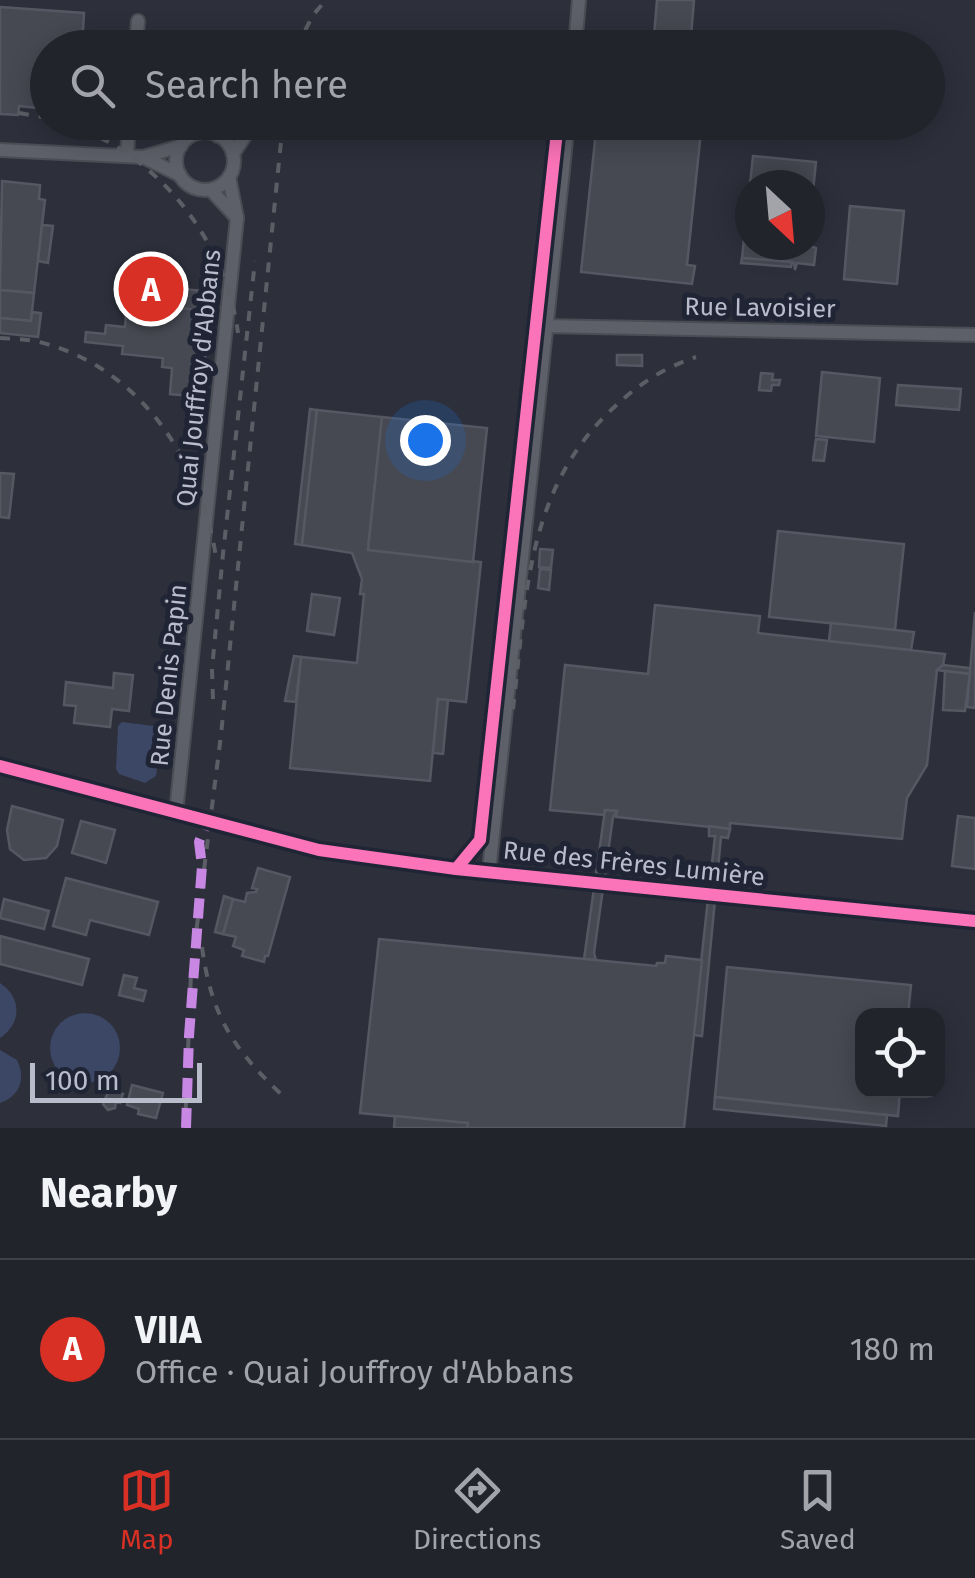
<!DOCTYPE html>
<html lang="en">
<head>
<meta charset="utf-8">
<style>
  :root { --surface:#22242c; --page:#2e3038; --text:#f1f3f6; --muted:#a2a4a9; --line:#3f4148; --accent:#d93025 }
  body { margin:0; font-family:"Fira Sans",sans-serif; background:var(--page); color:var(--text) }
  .controls { position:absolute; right:30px; bottom:30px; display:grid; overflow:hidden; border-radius:20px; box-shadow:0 5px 25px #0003 }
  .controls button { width:90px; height:90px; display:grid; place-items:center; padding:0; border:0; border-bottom:2px solid var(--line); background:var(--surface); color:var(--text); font:50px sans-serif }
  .compass { position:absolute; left:735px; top:170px; width:90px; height:90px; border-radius:50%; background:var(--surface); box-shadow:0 5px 25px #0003; rotate:154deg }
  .scale { position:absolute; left:30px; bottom:25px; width:172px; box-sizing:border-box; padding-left:10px; border:5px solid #b8bccb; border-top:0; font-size:28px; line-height:35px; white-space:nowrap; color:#b8bccb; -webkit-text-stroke:8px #202536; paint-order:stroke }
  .you { position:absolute; left:425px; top:440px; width:35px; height:35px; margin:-25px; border:8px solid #fff; border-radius:50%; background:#1a73e8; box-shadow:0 0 0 15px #1a73e833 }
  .badge { display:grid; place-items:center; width:65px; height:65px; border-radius:50%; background:var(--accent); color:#fff; font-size:32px; font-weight:700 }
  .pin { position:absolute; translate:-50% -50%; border:5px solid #fff; box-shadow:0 2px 10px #0006 }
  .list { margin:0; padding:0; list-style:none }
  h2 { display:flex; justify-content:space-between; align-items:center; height:130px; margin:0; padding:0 40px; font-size:42px }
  h2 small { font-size:32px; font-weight:400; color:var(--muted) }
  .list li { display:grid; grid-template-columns:65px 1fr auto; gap:30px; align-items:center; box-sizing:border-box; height:180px; padding:0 40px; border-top:2px solid var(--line) }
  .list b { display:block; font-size:38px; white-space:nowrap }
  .list p { margin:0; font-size:32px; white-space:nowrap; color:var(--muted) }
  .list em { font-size:32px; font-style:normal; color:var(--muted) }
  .icon { flex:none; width:55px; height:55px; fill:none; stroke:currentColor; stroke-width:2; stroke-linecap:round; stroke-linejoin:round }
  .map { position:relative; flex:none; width:975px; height:1128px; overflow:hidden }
  .search { position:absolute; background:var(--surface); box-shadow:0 5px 25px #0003; left:30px; right:30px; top:30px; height:110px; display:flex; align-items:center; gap:25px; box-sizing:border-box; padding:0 35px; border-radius:55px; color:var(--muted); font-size:38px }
  .sheet { height:310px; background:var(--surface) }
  nav { display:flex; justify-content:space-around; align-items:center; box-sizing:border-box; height:140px; border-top:2px solid var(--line); background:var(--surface); font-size:28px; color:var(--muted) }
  nav a { display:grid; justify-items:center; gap:5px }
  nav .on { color:var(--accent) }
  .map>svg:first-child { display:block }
  .water { fill:#3c4665 }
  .building { fill:#464952; stroke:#555863; stroke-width:2.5 }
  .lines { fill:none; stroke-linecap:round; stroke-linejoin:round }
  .minor-casing { stroke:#4b4d55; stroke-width:16 }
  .minor { stroke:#5d6069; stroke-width:12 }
  .rail { stroke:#5c5e66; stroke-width:4; stroke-dasharray:10 10; stroke-linecap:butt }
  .quiet { stroke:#c787e3; stroke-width:10; stroke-dasharray:20 10; stroke-linecap:butt }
  .cycleway-casing { stroke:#202536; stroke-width:19 }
  .cycleway { stroke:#fb73b8; stroke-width:12 }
  .labels { text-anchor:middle; stroke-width:10; stroke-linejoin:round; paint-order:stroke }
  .street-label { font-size:25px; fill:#b8bccb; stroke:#202536 }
</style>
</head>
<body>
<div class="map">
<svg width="975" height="1128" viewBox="0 0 975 1128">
  <rect width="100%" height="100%" fill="#2d303b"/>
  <g class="water">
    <path d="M122,722L162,727L156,776L145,783L119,774L116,769L118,726Z"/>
    <path d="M0,983C22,998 22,1023 0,1038Z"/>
    <circle cx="85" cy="1048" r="35"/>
    <path d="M0,1050L17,1060C26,1079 20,1096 0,1103Z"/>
  </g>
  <g class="building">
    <path d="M657,0H694L690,48H653Z"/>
    <path d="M0,7L84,13L82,48H48V109L19,106L18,115L0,114Z"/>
    <path d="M597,122H702L687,265L695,266L692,284L581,272Z"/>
    <path d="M753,156L816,162L810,220V185H750V245H808L816,248L814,265L797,263L795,270L794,263L742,258Z"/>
    <path d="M2,181L40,185L39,199L45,200L34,293L0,290Z"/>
    <path d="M850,206L904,211L897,284L844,279Z"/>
    <path d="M42,225L53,226L48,263L38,261Z"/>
    <path d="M742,258L792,262L791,267L741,263Z"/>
    <path d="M129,283L212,292L210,311L127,303Z"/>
    <path d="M0,290L34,293L31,321L0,318Z"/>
    <path d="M127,303L210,311L201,397L170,394L172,368L162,367L163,358L122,354L123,346L85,342L86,332L105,334L106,325L125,327Z"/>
    <path d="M32,312L41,313L38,337L0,333V318L31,321Z"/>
    <path d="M617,355H642V366L617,365Z"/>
    <path d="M822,372L880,378L874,442L816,436Z"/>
    <path d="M761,373L773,374L772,380H780L779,385H772L771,391L759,390Z"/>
    <path d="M898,385L961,389L959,410L896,405Z"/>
    <path d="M310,409L317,410L302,545L295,544Z"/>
    <path d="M317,410L382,417L368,550L481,562L466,702L438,699L430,781L290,768L301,657L357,663L364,594H360L362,579L352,553L302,545Z"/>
    <path d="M382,417L487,428L473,562L368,550Z"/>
    <path d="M816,439L827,440L824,461L813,460Z"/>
    <path d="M0,473L14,474L9,518L0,517Z"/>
    <path d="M778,531L904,544L895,630L769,617Z"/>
    <path d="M540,549L553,550L551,568L539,567Z"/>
    <path d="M540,569L551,570L549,590L538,588Z"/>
    <path d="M312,594L340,598L334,635L307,631Z"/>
    <path d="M655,605L760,616L758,633L945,654L943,665L937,670L927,765L907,798L902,839L730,823V829L616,817L617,811L605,810L604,815L550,810L565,665L648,674Z"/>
    <path d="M975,612V708L967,707Z"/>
    <path d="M831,623L914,632L911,650L829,641Z"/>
    <path d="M294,656L301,657L296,702L285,701Z"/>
    <path d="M943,665L970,668V674L937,670Z"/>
    <path d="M945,671L970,674L965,711L943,710Z"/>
    <path d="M114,673L133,675L129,711L112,709L110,727L74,723L76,706L64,705L66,682L113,688Z"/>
    <path d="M438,699L448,700L443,754L433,753Z"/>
    <path d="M12,806L63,820L57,846L46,858L24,860L10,849L7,830Z"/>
    <path d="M605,810L617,811L613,817L594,953L596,960L584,959Z"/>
    <path d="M958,816L975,818V869L952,866Z"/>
    <path d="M81,821L115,830L106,863L72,853Z"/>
    <path d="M709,826L730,829L728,838L721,837L702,1036L693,1035L715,836H709Z"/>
    <path d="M258,868L290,877L268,956H265L264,962L242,956L244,950L233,946L236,937L223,934L233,899L245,902L247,893L256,892L257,889L252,888Z"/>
    <path d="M66,878L158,902L149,935L90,920L86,935L53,926Z"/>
    <path d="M224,896L233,899L223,934L215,932Z"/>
    <path d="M4,899L49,911L44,929L0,918Z"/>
    <path d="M0,936L89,959L82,985L0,964Z"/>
    <path d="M379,939L656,966L657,963H665L666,956L702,960L684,1128H467L468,1123L360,1113Z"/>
    <path d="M727,967L911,985L908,1016H862V1090H900L898,1116L715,1097Z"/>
    <path d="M124,975L137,978L134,988L146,991L143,1001L119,995Z"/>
    <path d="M111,1085H116L117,1092L123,1094L120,1103L116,1102L115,1108L108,1110L103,1104Z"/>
    <path d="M132,1085L163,1093L156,1118L138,1114L139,1109L127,1105Z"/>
    <path d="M715,1097L887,1115L886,1126L714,1109Z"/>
    <path d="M395,1116L468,1123L467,1128H394Z"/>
  </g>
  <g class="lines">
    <defs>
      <g id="minor">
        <path d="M136,48L138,21"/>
        <path d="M575,48L579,0"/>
        <circle cx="205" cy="161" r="29"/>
        <path d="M218,136L240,122"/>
        <path d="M0,150L143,157"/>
        <path d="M233,154L254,122"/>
        <path d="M127,155L129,122"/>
        <path d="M180,175L143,157L181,146"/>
        <path d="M211,190L237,218L229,177"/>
        <path d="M544,326L975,335"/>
        <path d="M0,766L319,850L456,869L975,921"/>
        <path d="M176,813L237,218"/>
        <path d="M489,871L568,122"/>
      </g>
    </defs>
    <use href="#minor" class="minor-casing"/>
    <use href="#minor" class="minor"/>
    <g class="rail">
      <path d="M296,48L313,15L326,0"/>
      <path d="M19,113L48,118"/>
      <path d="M63,122C156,152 225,237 238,333"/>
      <path d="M0,338C13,339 26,339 39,342C139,366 201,461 216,557"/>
      <path d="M213,699L212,669L223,554L255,261"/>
      <path d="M513,709C526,603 525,496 606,415C633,388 660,369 696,357"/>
      <path d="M202,947C211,1014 232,1048 281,1094"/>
      <path d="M185,1128L191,973L221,735L283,122"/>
    </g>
    <path class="quiet" d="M186,1128L189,1036L202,866L199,842L208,820"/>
    <defs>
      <g id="cycleway">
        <path d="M0,766L319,850L456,869L975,921"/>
        <path d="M456,869L480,840L558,122"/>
      </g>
    </defs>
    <use href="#cycleway" class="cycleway-casing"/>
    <use href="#cycleway" class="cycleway"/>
  </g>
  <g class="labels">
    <g class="street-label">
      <text transform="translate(760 307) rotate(1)" y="9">Rue Lavoisier</text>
      <text transform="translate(198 378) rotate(-84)" y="9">Quai Jouffroy d'Abbans</text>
      <text transform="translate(168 675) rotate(-84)" y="9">Rue Denis Papin</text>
      <text transform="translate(634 863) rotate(6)" y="9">Rue des Frères Lumière</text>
    </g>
  </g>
</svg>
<div class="controls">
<button><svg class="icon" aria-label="locate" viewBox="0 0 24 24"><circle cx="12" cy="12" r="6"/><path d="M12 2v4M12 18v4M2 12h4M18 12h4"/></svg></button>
</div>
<svg class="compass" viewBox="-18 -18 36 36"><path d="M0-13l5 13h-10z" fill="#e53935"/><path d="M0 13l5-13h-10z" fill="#a2a4a9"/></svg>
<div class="scale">100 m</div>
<div class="you"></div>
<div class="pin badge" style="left:151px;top:289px">A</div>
<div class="search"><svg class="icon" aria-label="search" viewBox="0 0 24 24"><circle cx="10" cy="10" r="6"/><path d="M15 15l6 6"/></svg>Search here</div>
</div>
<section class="sheet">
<h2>Nearby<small></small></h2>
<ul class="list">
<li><span class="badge">A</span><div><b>VIIA</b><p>Office · Quai Jouffroy d'Abbans</p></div><em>180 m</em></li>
</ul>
</section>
<nav>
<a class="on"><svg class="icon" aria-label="map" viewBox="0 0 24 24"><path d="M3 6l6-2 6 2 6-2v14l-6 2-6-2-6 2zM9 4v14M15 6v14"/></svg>Map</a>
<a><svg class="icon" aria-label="directions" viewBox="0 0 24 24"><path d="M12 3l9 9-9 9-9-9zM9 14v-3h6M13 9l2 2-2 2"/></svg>Directions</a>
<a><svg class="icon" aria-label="saved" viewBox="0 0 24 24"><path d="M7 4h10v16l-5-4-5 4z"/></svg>Saved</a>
</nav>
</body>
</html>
